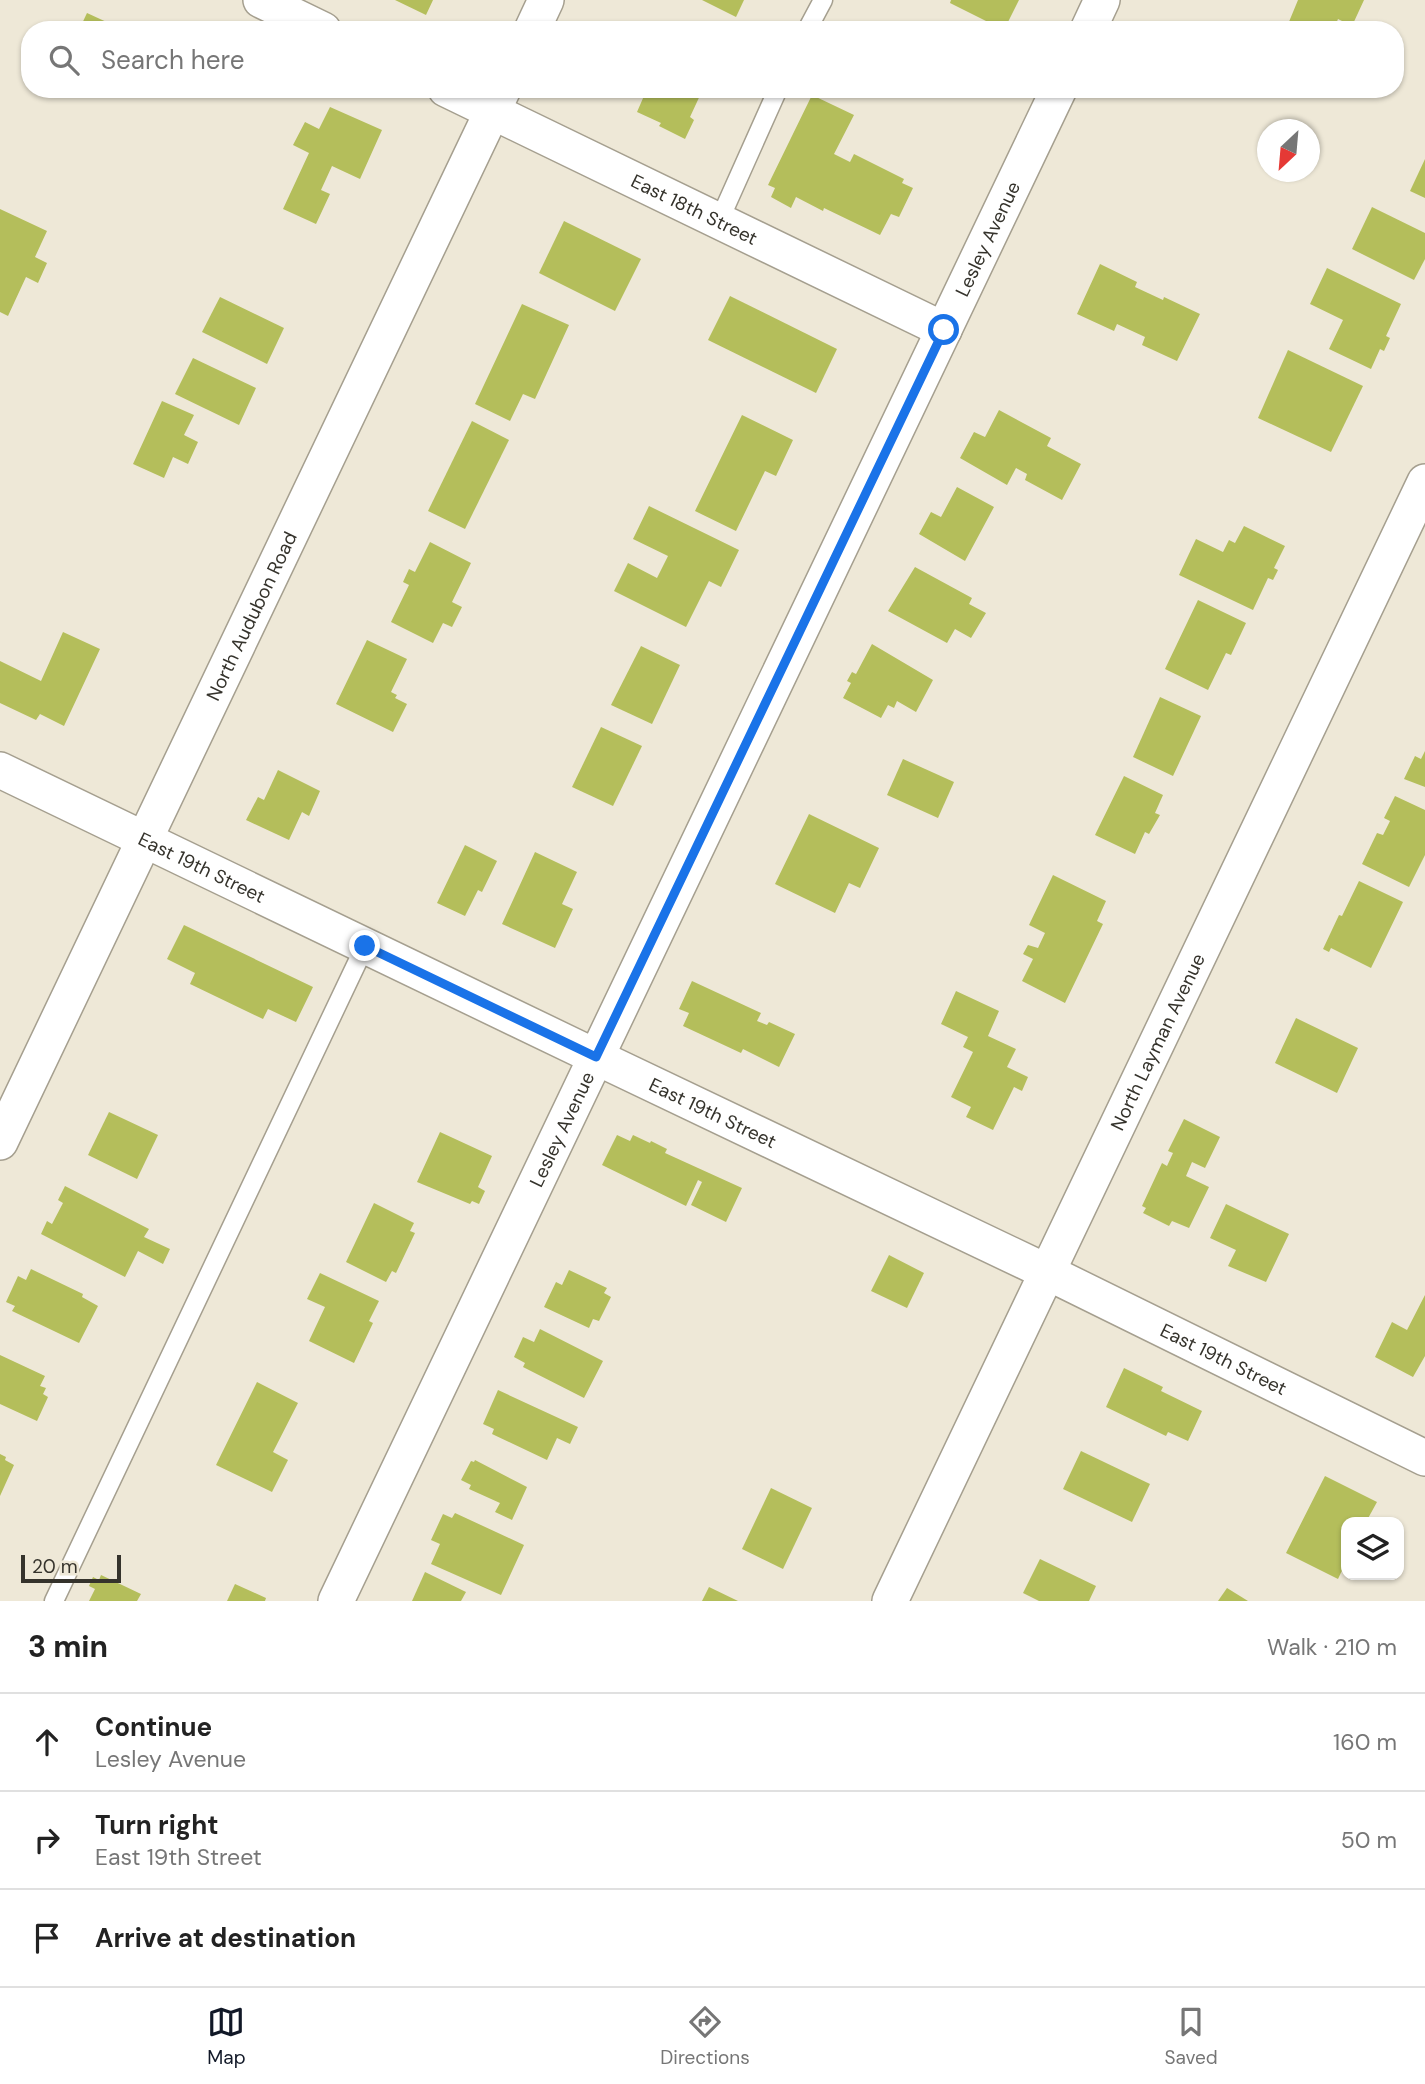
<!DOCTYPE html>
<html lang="en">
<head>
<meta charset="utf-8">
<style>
  :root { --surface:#fff; --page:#f2f2f2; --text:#222; --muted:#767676; --line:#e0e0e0; --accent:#111827 }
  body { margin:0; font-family:"DM Sans",sans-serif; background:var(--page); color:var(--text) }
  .controls { position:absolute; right:21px; bottom:21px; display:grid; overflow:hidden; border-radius:14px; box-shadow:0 2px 5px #0004 }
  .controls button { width:63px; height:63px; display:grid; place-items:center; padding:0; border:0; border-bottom:2px solid var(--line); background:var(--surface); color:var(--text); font:35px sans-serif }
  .compass { position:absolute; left:1257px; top:119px; width:63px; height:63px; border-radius:50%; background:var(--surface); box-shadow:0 2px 5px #0004; rotate:206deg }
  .scale { position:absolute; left:21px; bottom:18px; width:100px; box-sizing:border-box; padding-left:7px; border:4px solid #35332c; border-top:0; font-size:19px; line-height:24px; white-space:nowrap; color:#35332c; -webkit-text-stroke:5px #eee8d7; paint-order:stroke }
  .stop { position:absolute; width:21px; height:21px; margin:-16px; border:5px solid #1a73e8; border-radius:50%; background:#fff }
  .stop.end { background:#1a73e8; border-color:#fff; box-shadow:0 2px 7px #0008 }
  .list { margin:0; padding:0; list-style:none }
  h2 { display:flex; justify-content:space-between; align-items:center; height:91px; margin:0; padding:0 28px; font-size:30px }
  h2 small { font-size:23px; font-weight:400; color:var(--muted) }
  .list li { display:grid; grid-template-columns:46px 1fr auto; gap:21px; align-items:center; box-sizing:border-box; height:98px; padding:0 28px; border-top:2px solid var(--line) }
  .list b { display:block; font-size:26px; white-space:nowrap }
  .list p { margin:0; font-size:23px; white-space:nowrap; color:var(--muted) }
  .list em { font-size:23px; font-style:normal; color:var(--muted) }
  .icon { flex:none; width:38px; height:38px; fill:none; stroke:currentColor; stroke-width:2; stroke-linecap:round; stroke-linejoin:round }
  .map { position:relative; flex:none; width:1425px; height:1601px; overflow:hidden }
  .search { position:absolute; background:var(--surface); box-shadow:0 2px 5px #0004; left:21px; right:21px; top:21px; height:77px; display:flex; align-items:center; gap:18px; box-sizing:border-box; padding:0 24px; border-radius:28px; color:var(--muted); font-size:26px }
  .sheet { height:385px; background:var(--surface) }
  nav { display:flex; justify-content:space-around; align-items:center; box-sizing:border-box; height:98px; border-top:2px solid var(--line); background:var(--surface); font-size:19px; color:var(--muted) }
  nav a { display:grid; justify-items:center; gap:4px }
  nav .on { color:var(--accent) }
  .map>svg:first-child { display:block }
  .building { fill:#b4be5b }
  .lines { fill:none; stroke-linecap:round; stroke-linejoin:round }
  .lane-casing { stroke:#a59f8f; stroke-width:21 }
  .street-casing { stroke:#a59f8f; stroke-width:38 }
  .lane { stroke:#fff; stroke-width:18 }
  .street { stroke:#fff; stroke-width:35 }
  .route { stroke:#1a73e8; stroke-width:9 }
  .labels { text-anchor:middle; stroke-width:5; stroke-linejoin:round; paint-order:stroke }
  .street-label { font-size:19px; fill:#35332c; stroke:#eee8d7 }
</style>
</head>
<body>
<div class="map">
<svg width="1425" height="1601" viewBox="0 0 1425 1601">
  <rect width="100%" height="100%" fill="#eee8d7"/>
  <g class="building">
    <path d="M395,0H433L426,15Z"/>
    <path d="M702,0H744L736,17Z"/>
    <path d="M951,0H1019L1004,30L950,3Z"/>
    <path d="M1298,0H1364L1352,26L1338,19L1334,29L1323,25L1321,30H1288L1286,29Z"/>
    <path d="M87,13L124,30H79Z"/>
    <path d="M647,89H703L690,117L694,120L685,139L659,126L661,123L637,112Z"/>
    <path d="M812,95L854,115L834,154L850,162L854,154L904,179L902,183L913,188L899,217L891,214L880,235L824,208L823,211L796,197L791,208L771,197L775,188L768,185Z"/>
    <path d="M330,107L382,130L360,179L332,166L321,190L330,194L316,224L283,209L309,153L293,145L305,122L319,129Z"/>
    <path d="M1425,159V198L1410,191Z"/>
    <path d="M1372,207L1425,233V259L1414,280L1352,249Z"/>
    <path d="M0,209L47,231L35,257L47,263L38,283L26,277L8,316L0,312Z"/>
    <path d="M564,221L641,259L615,311L539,273Z"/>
    <path d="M1100,264L1137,282L1135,287L1163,300L1164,297L1200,314L1177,361L1142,345L1145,337L1117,324L1114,331L1077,314Z"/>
    <path d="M1327,268L1401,304L1386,336L1390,338L1384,351L1380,349L1371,369L1329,349L1343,320L1310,304Z"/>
    <path d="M730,296L837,349L816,393L708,340Z"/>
    <path d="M220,297L284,328L267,364L202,332Z"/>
    <path d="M522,304L569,325L535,399L523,394L510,421L475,404Z"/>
    <path d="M1288,350L1363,386L1331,452L1258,418Z"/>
    <path d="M193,358L256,388L239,425L175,394Z"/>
    <path d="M162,401L194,415L184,435L198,442L188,464L173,457L164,478L133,464Z"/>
    <path d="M999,410L1051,438L1047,446L1081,464L1062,500L1025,480L1027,474L1016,468L1007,485L960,458L974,432L985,437Z"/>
    <path d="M742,415L793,440L776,476L765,471L736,531L695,511Z"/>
    <path d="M472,421L509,440L465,529L428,511Z"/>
    <path d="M957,487L994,507L965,561L919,534L931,512L941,517Z"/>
    <path d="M649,506L739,550L721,587L709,581L686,627L614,591L628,563L657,578L668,556L633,539Z"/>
    <path d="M1244,526L1285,546L1274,568L1278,570L1273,580L1268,578L1253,610L1179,575L1196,539L1223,552L1229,540L1235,543Z"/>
    <path d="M430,542L471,563L452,602L462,607L452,627L443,623L433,643L391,622L409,585L403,582L409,569L415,572Z"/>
    <path d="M915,567L972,598L969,604L986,613L971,638L955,629L947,643L888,611Z"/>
    <path d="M1198,600L1246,623L1231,655L1226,653L1208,690L1165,669Z"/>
    <path d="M63,632L100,649L64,726L40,714L36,720L0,703V661L41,681Z"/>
    <path d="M367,640L407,659L391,692L397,695L395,698L407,704L393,732L336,704Z"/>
    <path d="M872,644L933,680L916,712L897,701L894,708L888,705L881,718L843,698L851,683L847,681L852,672L856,674Z"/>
    <path d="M641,646L680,665L652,724L611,705Z"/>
    <path d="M1160,697L1201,716L1173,776L1133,757Z"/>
    <path d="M601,727L642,746L613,806L572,787Z"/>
    <path d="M1425,751V787L1404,779L1415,756L1421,759Z"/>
    <path d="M903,759L954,782L938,818L887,795Z"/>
    <path d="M278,770L320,791L309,816L302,812L289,840L246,820L258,797L264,800Z"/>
    <path d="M1124,776L1163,795L1155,813L1160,815L1149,834L1145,832L1135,854L1095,835Z"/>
    <path d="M1395,796L1425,810V855L1409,887L1362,864L1377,833L1383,835L1390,821L1384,818Z"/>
    <path d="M809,814L879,848L860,888L849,883L835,913L775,884Z"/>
    <path d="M465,845L497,861L482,892L478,890L465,916L437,903Z"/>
    <path d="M535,852L577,872L562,904L573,909L555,948L502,924Z"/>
    <path d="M1053,875L1106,901L1097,921L1103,924L1065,1003L1022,981L1033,959L1023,954L1028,945L1038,948L1045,933L1029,925Z"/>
    <path d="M1359,881L1403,902L1371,968L1331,948L1329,952L1323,949L1339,915L1342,916Z"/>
    <path d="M184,925L313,987L296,1022L268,1009L263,1019L190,984L195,973L167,959Z"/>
    <path d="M692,981L761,1013L757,1021L767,1025L769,1022L795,1034L779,1067L743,1049L741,1053L683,1026L689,1013L679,1009Z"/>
    <path d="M956,991L999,1011L988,1036L1016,1049L1007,1067L1028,1077L1022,1091L1014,1087L993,1130L966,1117L971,1107L951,1097L973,1052L963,1047L968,1037L941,1024Z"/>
    <path d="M1296,1018L1358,1048L1337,1093L1275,1063Z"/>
    <path d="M109,1112L158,1135L137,1179L88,1155Z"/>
    <path d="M1184,1119L1220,1137L1205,1168L1192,1162L1186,1176L1209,1187L1189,1228L1172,1221L1169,1226L1143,1213L1146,1208L1142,1206L1162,1163L1167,1166L1173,1153L1168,1151Z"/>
    <path d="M440,1132L492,1156L478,1187L485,1191L479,1204L472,1201L470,1204L417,1182Z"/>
    <path d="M617,1135L630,1141L633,1135L650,1143L651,1141L667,1149L665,1153L742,1188L726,1222L691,1205L702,1182L698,1180L686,1206L602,1165Z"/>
    <path d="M65,1186L149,1229L144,1237L170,1249L163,1264L138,1251L125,1277L41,1234L47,1221L52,1224L63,1203L58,1200Z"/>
    <path d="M374,1203L414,1223L410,1231L415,1233L396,1273L392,1271L386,1282L346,1262Z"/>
    <path d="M1226,1204L1289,1234L1266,1282L1228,1266L1236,1250L1210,1238Z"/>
    <path d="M889,1255L924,1273L907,1308L871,1291Z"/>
    <path d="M31,1269L83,1294L82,1297L98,1306L79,1343L12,1311L15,1306L6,1302L18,1276L26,1280Z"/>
    <path d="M569,1270L607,1288L604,1293L611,1297L599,1321L593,1319L589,1328L544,1307L556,1282L562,1285Z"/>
    <path d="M320,1273L379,1301L369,1321L373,1323L354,1363L309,1341L325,1307L307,1299Z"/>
    <path d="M1425,1295V1356L1413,1377L1375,1357L1392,1322L1407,1330Z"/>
    <path d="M540,1329L603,1361L584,1398L523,1367L525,1363L514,1357L523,1337L534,1342Z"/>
    <path d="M0,1355L45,1376L40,1386L46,1388L43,1394L48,1397L37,1421L0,1404Z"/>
    <path d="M1124,1368L1163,1387L1161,1391L1202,1411L1188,1441L1168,1432L1166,1436L1106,1407Z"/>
    <path d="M257,1382L298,1403L273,1452L288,1460L272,1492L216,1465Z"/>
    <path d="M498,1390L578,1427L570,1444L557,1438L547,1460L492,1434L494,1429L483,1424Z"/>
    <path d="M1081,1451L1150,1484L1132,1522L1063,1489Z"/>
    <path d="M0,1454L6,1457L5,1460L14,1465L0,1496Z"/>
    <path d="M475,1460L527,1487L512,1520L495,1512L500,1503L469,1489L471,1485L461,1480L471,1461L474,1462Z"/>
    <path d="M1325,1476L1377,1502L1366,1522H1346V1562L1338,1579L1286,1553Z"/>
    <path d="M771,1488L812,1508L783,1569L742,1549Z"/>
    <path d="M455,1513L524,1545L501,1595L431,1564L440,1544L431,1540L443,1514L452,1518Z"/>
    <path d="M1040,1559L1096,1586L1089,1601H1039L1023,1593Z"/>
    <path d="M425,1572L466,1592L461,1601H412Z"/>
    <path d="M101,1575L141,1594L137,1601H89L95,1589L89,1586L93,1577L99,1580Z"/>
    <path d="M235,1584L266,1598L265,1601H227Z"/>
    <path d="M709,1587L738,1601H702Z"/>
    <path d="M1227,1588L1248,1601H1218Z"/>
  </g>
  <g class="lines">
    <defs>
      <g id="lane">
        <path d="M807,30L823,0"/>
        <path d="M719,221L778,89"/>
        <path d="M54,1601L365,946"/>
      </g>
      <g id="street">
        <path d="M261,0L323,30"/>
        <path d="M532,30L546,0"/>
        <path d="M1088,30L1102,0"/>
        <path id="s1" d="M446,89L944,330"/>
        <path id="s2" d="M0,770L596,1057L1047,1272L1425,1458"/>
        <path id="s3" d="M0,1142L503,89"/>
        <path id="s4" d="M336,1601L1059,89"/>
        <path id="s5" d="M890,1601L1425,482"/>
      </g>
    </defs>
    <use href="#lane" class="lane-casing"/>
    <use href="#street" class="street-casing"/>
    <use href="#lane" class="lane"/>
    <use href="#street" class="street"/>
  </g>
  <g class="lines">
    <path class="route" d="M365,946L596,1057L944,330"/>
  </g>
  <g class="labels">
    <g class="street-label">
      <text dy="7" stroke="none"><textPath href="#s1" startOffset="276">East 18th Street</textPath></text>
      <text dy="7" stroke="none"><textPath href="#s4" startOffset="1510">Lesley Avenue</textPath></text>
      <text dy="7" stroke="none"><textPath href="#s3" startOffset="583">North Audubon Road</textPath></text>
      <text dy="7" stroke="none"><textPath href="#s2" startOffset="224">East 19th Street</textPath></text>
      <text dy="7" stroke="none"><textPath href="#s5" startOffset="620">North Layman Avenue</textPath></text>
      <text dy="7" stroke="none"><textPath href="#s2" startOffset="791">East 19th Street</textPath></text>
      <text dy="7" stroke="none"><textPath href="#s4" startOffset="523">Lesley Avenue</textPath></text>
      <text dy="7" stroke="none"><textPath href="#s2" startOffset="1358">East 19th Street</textPath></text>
    </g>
  </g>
</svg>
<div class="controls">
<button><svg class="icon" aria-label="layers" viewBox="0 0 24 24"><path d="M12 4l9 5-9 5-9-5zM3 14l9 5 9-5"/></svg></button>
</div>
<svg class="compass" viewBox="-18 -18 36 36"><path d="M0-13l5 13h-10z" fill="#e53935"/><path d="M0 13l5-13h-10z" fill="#767676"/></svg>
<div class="scale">20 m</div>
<div class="stop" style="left:944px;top:330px"></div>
<div class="stop end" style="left:365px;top:946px"></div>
<div class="search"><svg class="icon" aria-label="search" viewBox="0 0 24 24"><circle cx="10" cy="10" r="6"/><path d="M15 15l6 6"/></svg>Search here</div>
</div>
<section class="sheet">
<h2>3 min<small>Walk · 210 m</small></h2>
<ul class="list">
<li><svg class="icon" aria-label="ahead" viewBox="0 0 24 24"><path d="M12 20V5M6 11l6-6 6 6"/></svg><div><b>Continue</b><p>Lesley Avenue</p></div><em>160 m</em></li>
<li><svg class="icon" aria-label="right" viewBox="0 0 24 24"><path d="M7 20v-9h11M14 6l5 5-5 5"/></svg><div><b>Turn right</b><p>East 19th Street</p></div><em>50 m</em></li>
<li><svg class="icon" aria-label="arrive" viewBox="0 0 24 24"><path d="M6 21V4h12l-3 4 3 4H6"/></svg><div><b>Arrive at destination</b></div></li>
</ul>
</section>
<nav>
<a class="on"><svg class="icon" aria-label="map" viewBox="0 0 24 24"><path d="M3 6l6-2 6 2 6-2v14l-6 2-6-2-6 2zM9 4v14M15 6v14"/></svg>Map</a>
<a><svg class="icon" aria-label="directions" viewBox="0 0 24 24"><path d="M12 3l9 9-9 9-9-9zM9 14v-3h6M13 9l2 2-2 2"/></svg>Directions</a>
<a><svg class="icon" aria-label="saved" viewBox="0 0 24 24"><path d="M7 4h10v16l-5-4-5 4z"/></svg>Saved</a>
</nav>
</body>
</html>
